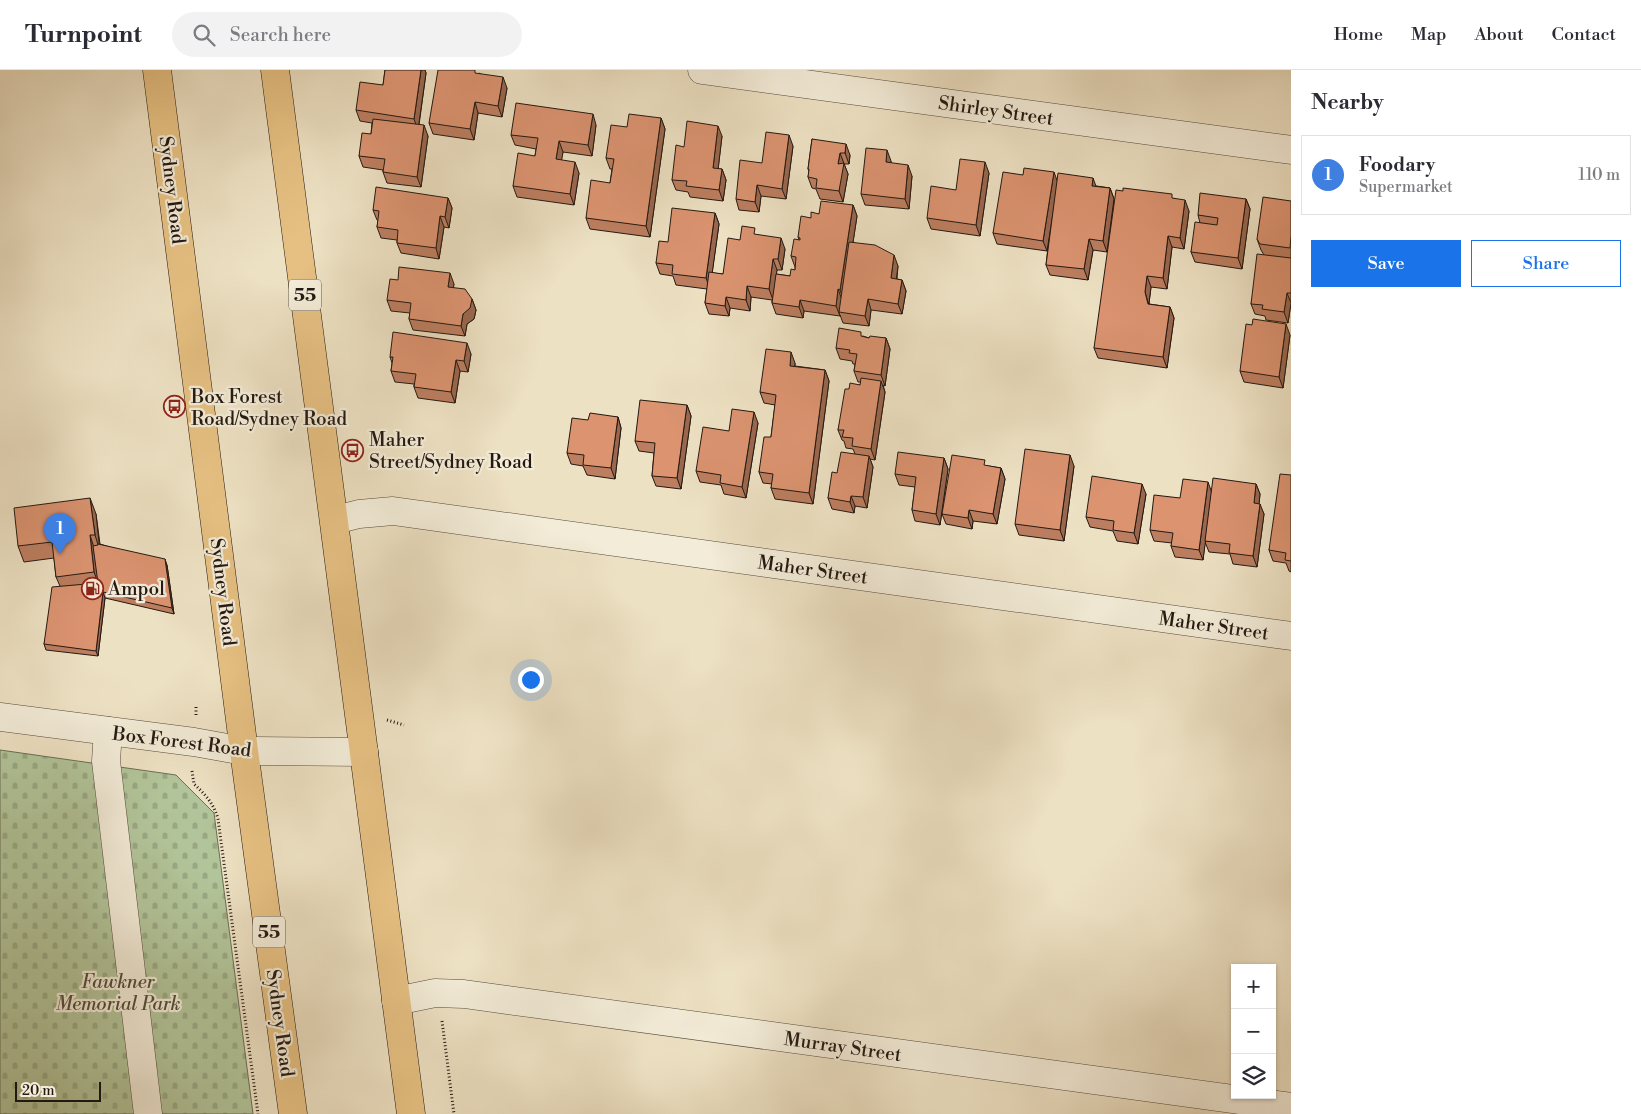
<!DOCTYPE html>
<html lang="en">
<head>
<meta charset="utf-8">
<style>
  :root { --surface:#fff; --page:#f2f2f3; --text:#2b2b33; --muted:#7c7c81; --line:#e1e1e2; --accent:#1a73e8 }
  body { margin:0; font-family:"Libre Bodoni",serif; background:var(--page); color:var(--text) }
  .controls { position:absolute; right:15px; bottom:15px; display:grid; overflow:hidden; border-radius:0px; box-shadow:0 1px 4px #0004 }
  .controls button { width:45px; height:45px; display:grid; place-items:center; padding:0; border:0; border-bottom:1px solid var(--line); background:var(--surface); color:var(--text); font:25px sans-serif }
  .scale { position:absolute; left:15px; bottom:12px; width:86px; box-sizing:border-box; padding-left:5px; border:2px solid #241812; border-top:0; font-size:14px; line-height:18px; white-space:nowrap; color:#241812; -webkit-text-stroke:4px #f3ecd8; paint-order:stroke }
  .you { position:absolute; left:530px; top:609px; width:18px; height:18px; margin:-12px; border:4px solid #fff; border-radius:50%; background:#1a73e8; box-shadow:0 0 0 8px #1a73e833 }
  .badge { display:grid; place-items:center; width:32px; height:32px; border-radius:50%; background:var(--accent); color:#fff; font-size:16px; font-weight:700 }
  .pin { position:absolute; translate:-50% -41px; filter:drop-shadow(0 1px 2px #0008) }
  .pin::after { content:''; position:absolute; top:26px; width:18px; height:15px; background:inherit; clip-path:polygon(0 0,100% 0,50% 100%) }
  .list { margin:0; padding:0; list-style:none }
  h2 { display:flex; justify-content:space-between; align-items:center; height:65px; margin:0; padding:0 20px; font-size:21px }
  h2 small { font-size:16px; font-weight:400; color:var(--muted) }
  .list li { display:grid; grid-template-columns:32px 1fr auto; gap:15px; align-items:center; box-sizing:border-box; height:80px; margin:0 10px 10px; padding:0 10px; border:1px solid var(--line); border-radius:0px }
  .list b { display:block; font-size:19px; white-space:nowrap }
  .list p { margin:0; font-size:16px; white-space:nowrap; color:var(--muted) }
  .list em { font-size:16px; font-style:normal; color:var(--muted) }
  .actions { display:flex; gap:10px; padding:15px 20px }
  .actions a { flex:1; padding:11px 0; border:1px solid var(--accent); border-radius:0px; text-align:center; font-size:18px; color:var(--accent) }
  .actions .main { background:var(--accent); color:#fff }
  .icon { flex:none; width:28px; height:28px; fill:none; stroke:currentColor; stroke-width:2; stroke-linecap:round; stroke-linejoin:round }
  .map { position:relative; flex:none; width:1291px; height:1044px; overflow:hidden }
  header { display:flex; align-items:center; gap:30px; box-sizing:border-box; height:70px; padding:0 25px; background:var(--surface); border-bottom:1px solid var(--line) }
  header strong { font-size:24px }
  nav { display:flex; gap:28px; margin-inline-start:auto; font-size:18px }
  .search { width:350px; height:45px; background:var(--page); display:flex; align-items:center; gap:12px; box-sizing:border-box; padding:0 18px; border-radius:28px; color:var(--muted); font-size:19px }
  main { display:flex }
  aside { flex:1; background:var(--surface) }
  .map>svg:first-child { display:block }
  .cemetery { fill:url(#cemetery-stones); stroke:#6b6e56 }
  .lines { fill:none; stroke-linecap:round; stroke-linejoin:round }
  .minor-casing { stroke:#564a3e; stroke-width:29 }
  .highway-casing { stroke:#241812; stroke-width:29 }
  .path { stroke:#241812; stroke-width:3; stroke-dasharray:1 2.5; stroke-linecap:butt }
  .minor { stroke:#f3ecd8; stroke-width:28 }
  .highway { stroke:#e6c082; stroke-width:28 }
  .wall { fill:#bc7e60; stroke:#241812 }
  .shaded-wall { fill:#99674e; stroke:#241812 }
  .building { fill:#db9370; stroke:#241812 }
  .labels { text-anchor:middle; stroke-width:4.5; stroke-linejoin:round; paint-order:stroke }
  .shield { fill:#f3ecd8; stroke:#62584d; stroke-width:1 }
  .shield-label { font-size:18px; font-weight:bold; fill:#241812 }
  .street-label { font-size:19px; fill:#241812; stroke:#f3ecd8 }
  .poi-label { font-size:19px; fill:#241812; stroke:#f3ecd8; text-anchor:start }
  .park-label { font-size:19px; font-style:italic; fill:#4f4c3a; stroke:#f3ecd8 }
</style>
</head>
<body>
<header>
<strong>Turnpoint</strong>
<div class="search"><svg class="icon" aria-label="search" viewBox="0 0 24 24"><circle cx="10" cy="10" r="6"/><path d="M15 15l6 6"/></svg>Search here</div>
<nav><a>Home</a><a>Map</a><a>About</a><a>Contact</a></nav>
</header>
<main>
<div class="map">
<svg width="1291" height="1044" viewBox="0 0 1291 1044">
  <defs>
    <pattern id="cemetery-stones" width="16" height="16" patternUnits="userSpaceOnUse" patternTransform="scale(1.25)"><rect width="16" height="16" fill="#b2c499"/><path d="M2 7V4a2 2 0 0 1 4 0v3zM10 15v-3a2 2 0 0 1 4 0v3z" fill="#99a883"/></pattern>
  </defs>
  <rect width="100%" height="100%" fill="#ede1c3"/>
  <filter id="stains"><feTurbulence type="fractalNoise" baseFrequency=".004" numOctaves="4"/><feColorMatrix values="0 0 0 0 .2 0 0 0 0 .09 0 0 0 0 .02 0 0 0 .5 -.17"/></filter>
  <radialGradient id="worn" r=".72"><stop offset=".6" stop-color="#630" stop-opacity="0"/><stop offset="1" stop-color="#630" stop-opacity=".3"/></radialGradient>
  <path class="cemetery" d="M0,680L176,705L214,743L253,1044H0Z"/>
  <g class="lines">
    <defs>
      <g id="minor">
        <path d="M702,0L1291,80"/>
        <path d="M335,450L359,444L393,441L1291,566"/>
        <path d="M0,647L194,672L244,681L364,682"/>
        <path d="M108,661L106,691L148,1044"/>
        <path d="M396,931L435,923L464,924L1291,1037"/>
      </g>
      <g id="highway">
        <path d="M157,0L244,681L293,1044"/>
        <path d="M275,0L411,1044"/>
      </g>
    </defs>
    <use href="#minor" class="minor-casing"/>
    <use href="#highway" class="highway-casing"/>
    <g class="path">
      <path d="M196,645V635"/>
      <path d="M387,650L404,655"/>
      <path d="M192,701L194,714C205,724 214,734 218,749L258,1044"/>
      <path d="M442,951L454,1044"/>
    </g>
    <use href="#minor" class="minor"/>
    <use href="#highway" class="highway"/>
  </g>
  <g class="wall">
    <path d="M385,0H425L426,3L419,55L428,66L421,117L387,113L383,102V100L363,97L359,86L371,64L372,53L360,51L356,40L383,15Z"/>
    <path d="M479,3L507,18L502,47L478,43L474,70L433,64L429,53Z"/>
    <path d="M661,48L665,59L650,167L590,159L586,148L610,113L612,99H610L606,88L627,57Z"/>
    <path d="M596,55L592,86L563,82L561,90L579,103L574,135L517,127L513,116L535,86L536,79L515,75L511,65Z"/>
    <path d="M722,66L718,99H722L726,110L723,131L690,127L688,122L676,120L672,110L684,77Z"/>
    <path d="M812,69L850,85L849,94H844L848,104L843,132L820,129L816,119L812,118L808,107L809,102L808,99Z"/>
    <path d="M793,76L786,129L761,126L759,142L739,140L736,129L762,93Z"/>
    <path d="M891,91V93L912,106L909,139L865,135L861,124Z"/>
    <path d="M989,103L980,166L931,159L927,148L956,120Z"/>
    <path d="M1023,105L1110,118L1114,129L1107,182L1093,180L1088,210L1050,205L1046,195L1050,160L1047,181L997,174L993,163Z"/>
    <path d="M448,128L452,138L449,158L444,157L439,189L401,183L397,173V170L381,168L377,157L378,151L377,150L373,140Z"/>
    <path d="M1174,128L1189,141L1184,179L1172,177L1167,219L1151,217L1149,233V234L1170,237L1174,248L1167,298L1098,288L1094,278Z"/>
    <path d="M1246,129L1250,139L1242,199L1195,192L1191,182L1200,153L1198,145Z"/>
    <path d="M1291,131V233L1288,253L1266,250L1265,246L1255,244L1251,234L1264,185L1261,180L1257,169Z"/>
    <path d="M853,135L857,146L853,172L898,196L897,209L902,210L906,221L902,244L871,240L869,256L843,253L840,245V246L804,241L803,248L776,244L772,233V230L751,227L750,241L730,238L729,246L709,244L705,233L707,219L676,215L673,206L660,204L656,193L668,172L715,143L719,154L712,203L723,204L740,170L758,165L785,179L782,200H777L776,204L790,206L795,200V197L791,186L799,170L798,167L811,148L819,144Z"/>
    <path d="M454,214L453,218L472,229L476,240L474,249L467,254L465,266L413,260L409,249L410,243L391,241L387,230Z"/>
    <path d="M1290,265L1283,318L1244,312L1240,301Z"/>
    <path d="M863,266L869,268H886L890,279L885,316L883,315L885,322L875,390L870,389L873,397L867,438L855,436L854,443L832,439L828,428L837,403L855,384L853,379L846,378L844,371L842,370L838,360L849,319L860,315L861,312H858L854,301L855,294H853L852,291L840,289L836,278Z"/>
    <path d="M471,284L468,302L460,301L455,333L418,328L414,317V314L395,312L391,301L392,293L390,287Z"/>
    <path d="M795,293V296L825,300L829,311L813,434L775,429L771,418L772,414L763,413L759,402L771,367L775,335L764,333L760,322Z"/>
    <path d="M687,335L691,346L681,419L656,416L652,406L654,383L639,381L635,371Z"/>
    <path d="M618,347L621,358L615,409L587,405L583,396L571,394L567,383L588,350Z"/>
    <path d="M758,353L746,428L724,424L721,415L700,412L696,401L729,361Z"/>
    <path d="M944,388L948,399L940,455L915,451L912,440L915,417L899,415L895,404Z"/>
    <path d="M988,396L1001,398L1005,409L997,454L973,451L972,459L946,454L942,444Z"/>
    <path d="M1074,396L1064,471L1019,465L1015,454Z"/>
    <path d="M1291,405V502L1289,501L1286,493L1273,491L1269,480Z"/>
    <path d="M1256,414L1260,424L1259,434L1264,444L1257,497L1233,494L1230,484L1209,482L1205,472L1203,490L1175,487L1171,476L1172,473L1154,471L1150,460L1180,428Z"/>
    <path d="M1146,424L1138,474L1117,471L1113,461L1090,457L1086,447Z"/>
    <path d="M96,444L100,474L167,495L174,544L105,528L98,586L46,580L44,574L60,516L56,507L54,488L24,492L18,476Z"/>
  </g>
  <g class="shaded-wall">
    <path d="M421,0H425L426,3L418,60L414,49Z"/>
    <path d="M503,7L507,18L502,47L498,36Z"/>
    <path d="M475,32L478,43L474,70L470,59Z"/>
    <path d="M593,44L596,55L592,86L588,75Z"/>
    <path d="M661,48L665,59L650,167L646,156Z"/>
    <path d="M424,55L428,66L421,117L417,107Z"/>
    <path d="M718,56L722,66L717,109L713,98Z"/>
    <path d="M789,65L793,76L786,129L782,119Z"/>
    <path d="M559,71L563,82L560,100L556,89Z"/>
    <path d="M846,74L850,85L849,94L845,83Z"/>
    <path d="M887,80L891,91L890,103L886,92Z"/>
    <path d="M840,83L848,104L843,132L839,121L838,94Z"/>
    <path d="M575,92L579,103L574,135L570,124Z"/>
    <path d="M985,92L989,103L980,166L976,155Z"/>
    <path d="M908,95L912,106L909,139L905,129Z"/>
    <path d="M722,99L726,110L723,131L719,120Z"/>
    <path d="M1054,102L1058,113L1047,181L1043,171Z"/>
    <path d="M1093,108L1097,119L1092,116Z"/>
    <path d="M757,115L761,126L759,142L755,132Z"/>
    <path d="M1110,118L1114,129L1107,182L1103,171Z"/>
    <path d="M448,128L452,138L449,158L445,147Z"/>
    <path d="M1246,129L1250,139L1242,199L1238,188Z"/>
    <path d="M1185,130L1189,141L1184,179L1180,168Z"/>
    <path d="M853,135L857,146L844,231L840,220Z"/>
    <path d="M715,143L719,154L710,219L706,208Z"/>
    <path d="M440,146L444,157L439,189L436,178Z"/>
    <path d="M1168,166L1172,177L1167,219L1163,208Z"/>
    <path d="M781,168L785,179L782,200L778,189Z"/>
    <path d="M1089,169L1093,180L1088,210L1084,199Z"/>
    <path d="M894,185L898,196L895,219L891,208Z"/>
    <path d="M773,189L777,200L773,230L769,219Z"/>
    <path d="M450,203L454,214L452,228L448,217Z"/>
    <path d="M1147,206L1151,217L1149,233L1152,245L1145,222Z"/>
    <path d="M902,210L906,221L902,244L898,234Z"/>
    <path d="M747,216L751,227L750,241L746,230Z"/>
    <path d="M838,219L842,230L839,242L840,246L836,236Z"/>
    <path d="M1287,223L1291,233L1288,253L1284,242Z"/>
    <path d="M726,227L730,238L729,246L725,236Z"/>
    <path d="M472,229L476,240L474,249L467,254L465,266L461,256L463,244Z"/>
    <path d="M868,229L871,240L869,256L865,246Z"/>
    <path d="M800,230L804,241L803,248L799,237Z"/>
    <path d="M1170,237L1174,248L1167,298L1163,287Z"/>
    <path d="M1286,254L1290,265L1283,318L1279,307Z"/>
    <path d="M886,268L890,279L885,316L881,305Z"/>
    <path d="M467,273L471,284L468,302L464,291Z"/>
    <path d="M791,282L795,293L794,307L790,296Z"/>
    <path d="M456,290L460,301L455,333L451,322Z"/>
    <path d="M825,300L829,311L813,434L809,423Z"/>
    <path d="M881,311L885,322L875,390L871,379Z"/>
    <path d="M687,335L691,346L681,419L677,408Z"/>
    <path d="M754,342L758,353L746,428L742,417Z"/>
    <path d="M618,347L621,358L615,409L611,398Z"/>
    <path d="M1070,385L1074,396L1064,471L1060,460Z"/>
    <path d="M869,386L873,397L867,438L863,427Z"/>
    <path d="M944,388L948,399L940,455L936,444Z"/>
    <path d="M1001,398L1005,409L997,454L993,444Z"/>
    <path d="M1208,412L1212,423L1203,490L1199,480Z"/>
    <path d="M1142,414L1146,424L1138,474L1134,463Z"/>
    <path d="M1256,414L1260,424L1258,444L1254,433Z"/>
    <path d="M851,426L855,436L854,443L850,432Z"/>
    <path d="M90,428L96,444L100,481L95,465Z"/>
    <path d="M1260,434L1264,444L1257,497L1253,486Z"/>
    <path d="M969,440L973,451L972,459L968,448Z"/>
    <path d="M90,465L95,481L100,518L94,502Z"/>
    <path d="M165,489L167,495L174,544L172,538Z"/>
    <path d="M103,522L105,528L98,586L96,581Z"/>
  </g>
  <g class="building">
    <path d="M385,0H421L414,49L356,40L360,12L383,15Z"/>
    <path d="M438,0H475V3L503,7L498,36L475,32L470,59L429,53Z"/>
    <path d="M516,33L593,44L588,75L559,71L556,89L575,92L570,124L513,116L518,83L535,86L538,68L511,65Z"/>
    <path d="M629,44L661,48L646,156L586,148L591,110L610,113L614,89L606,88L611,55L627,57Z"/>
    <path d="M373,49L424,55L417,107L383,102L385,89L359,86L362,63L371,64Z"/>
    <path d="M687,51L718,56L713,98L722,99L719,120L686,116L687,111L672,110L676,75L684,77Z"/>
    <path d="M766,62L789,65L782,119L757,115L755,132L736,129L740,90L762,93Z"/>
    <path d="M812,69L846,74L845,83H840L838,94L844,93L839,121L816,118L817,109L808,107L809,99H808Z"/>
    <path d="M866,78L887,80L886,92L908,95L905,129L861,124Z"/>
    <path d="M960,89L985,92L976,155L927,148L931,116L956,120Z"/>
    <path d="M1024,98L1054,102L1043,171L993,163L1003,102L1023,105Z"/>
    <path d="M1058,103L1093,108L1092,116L1110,118L1103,171L1089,169L1084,199L1046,195Z"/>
    <path d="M376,117L448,128L445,147L440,146L436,178L397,173L398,160L377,157L379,141L373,140Z"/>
    <path d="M1123,118L1172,124V128L1185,130L1180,168L1168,166L1163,208L1147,206L1145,222L1148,234L1170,237L1163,287L1094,278L1116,120L1123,121Z"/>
    <path d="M1200,123L1246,129L1238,188L1191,182L1195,152L1217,155L1218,148L1198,145Z"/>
    <path d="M1263,127L1291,131V166L1290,178L1260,174L1257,169Z"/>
    <path d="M821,131L853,135L840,220L838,219L836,236L800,230L799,237L772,233L776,204L790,206L791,199L795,200L796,187L791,186L794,169L800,170V168L798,167L801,146L811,148V142L819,144Z"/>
    <path d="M672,138L715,143L706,208L672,204L673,195L656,193L659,171L668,172Z"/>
    <path d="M742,156L755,158L754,164L781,168L778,189H773L769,219L747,216L746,230L726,227L725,236L705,233L709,202L723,204L728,168L740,170Z"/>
    <path d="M849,172L875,175L894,185L891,208L902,210L898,234L868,229L865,246L839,242Z"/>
    <path d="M1257,184L1291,188V223H1287L1284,242L1262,239L1263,235L1251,234Z"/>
    <path d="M399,197L450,203L448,217L465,219L472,229L470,238L463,244L461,256L409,249L411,233L387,230L390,209L398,210Z"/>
    <path d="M1253,249L1286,254L1279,307L1240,301L1246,254L1252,255Z"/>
    <path d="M839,258L861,262V266L869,268L870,266L886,268L881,305L854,301L857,284L849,283L850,280L836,278Z"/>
    <path d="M393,262L467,273L464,291L456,290L451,322L414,317L416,304L391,301L393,287H390Z"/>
    <path d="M766,279L791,282L790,296L825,300L809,423L771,418L773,404L759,402L764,367H771L776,325L760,322Z"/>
    <path d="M861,308L881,311L871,379L852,376L853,368L842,367L844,360H838L845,319H849L850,313L860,315Z"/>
    <path d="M640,330L687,335L677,408L652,406L655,373L635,371Z"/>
    <path d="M732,339L754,342L742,417L720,413L721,405L696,401L703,357L729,361Z"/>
    <path d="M590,343L618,347L611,398L583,395L584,385L567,383L572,348L588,350Z"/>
    <path d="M1025,379L1070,385L1060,460L1015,454Z"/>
    <path d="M841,382L869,386L863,427L851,426L850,432L828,428L832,402L837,403Z"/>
    <path d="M898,382L944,388L936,444L912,440L916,407L895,404Z"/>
    <path d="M952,385L985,390L984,395L1001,398L993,444L969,440L968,448L942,444Z"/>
    <path d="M1280,404L1291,405V491L1285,490L1286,483L1269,480Z"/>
    <path d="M1092,406L1142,414L1134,463L1113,460L1114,451L1086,447Z"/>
    <path d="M1213,408L1256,414L1254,433L1260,434L1253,486L1229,483L1230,474L1205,471Z"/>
    <path d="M1183,409L1208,412L1199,480L1171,476L1173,463L1150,460L1154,425L1180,428Z"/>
    <path d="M90,428L95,465H90L94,502L56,507L52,472L18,476L14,438Z"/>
    <path d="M98,474L165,489L172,538L103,522L96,581L44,574L52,517L98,513L93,476L98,475Z"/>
  </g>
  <defs>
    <symbol id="bus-ring" viewBox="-11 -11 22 22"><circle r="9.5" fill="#f3ecd8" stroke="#8f2418" stroke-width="1.5"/><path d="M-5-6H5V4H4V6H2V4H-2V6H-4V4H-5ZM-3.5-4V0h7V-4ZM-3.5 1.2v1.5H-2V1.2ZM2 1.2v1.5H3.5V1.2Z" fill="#8f2418"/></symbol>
    <symbol id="fuel-ring" viewBox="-11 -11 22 22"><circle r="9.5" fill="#f3ecd8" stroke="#8f2418" stroke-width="1.5"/><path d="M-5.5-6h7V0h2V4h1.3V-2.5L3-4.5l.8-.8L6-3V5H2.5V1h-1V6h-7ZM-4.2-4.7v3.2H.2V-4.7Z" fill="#8f2418"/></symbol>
  </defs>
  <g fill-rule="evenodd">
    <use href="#bus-ring" x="162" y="324" width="25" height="25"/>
    <use href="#bus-ring" x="340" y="368" width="25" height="25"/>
    <use href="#fuel-ring" x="80" y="506" width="25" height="25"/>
  </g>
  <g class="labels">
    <g class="shield">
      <rect x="289" y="209.5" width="32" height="31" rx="4"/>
      <rect x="253" y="846.5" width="32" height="31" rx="4"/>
    </g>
    <g class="shield-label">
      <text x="305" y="231">55</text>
      <text x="269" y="868">55</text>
    </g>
    <g class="street-label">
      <text transform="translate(996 40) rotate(8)" y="7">Shirley Street</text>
      <text transform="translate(173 120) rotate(83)" y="7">Sydney Road</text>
      <text transform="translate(813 499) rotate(8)" y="7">Maher Street</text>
      <text transform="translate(224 522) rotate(83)" y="7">Sydney Road</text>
      <text transform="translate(1214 555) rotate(8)" y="7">Maher Street</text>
      <text transform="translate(182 671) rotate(7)" y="7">Box Forest Road</text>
      <text transform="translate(281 953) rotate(82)" y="7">Sydney Road</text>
      <text transform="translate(843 976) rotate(8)" y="7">Murray Street</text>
    </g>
    <g class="poi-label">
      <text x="191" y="333">Box Forest<tspan x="191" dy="22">Road/Sydney Road</tspan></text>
      <text x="369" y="376">Maher<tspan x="369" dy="22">Street/Sydney Road</tspan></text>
      <text x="108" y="525">Ampol</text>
    </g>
    <g class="park-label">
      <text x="118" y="918">Fawkner<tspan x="118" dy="22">Memorial Park</tspan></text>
    </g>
  </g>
  <rect width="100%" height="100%" filter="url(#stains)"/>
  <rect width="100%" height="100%" fill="url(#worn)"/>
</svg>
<div class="controls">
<button>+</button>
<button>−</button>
<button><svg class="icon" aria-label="layers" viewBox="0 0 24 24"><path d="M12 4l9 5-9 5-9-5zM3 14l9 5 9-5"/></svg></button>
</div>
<div class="scale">20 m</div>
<div class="you"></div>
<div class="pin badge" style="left:60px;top:484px;background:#3f7fe0">1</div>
</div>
<aside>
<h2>Nearby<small></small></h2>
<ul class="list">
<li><span class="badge" style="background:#3f7fe0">1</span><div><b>Foodary</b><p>Supermarket</p></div><em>110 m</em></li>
</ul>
<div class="actions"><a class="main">Save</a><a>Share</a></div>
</aside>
</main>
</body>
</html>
